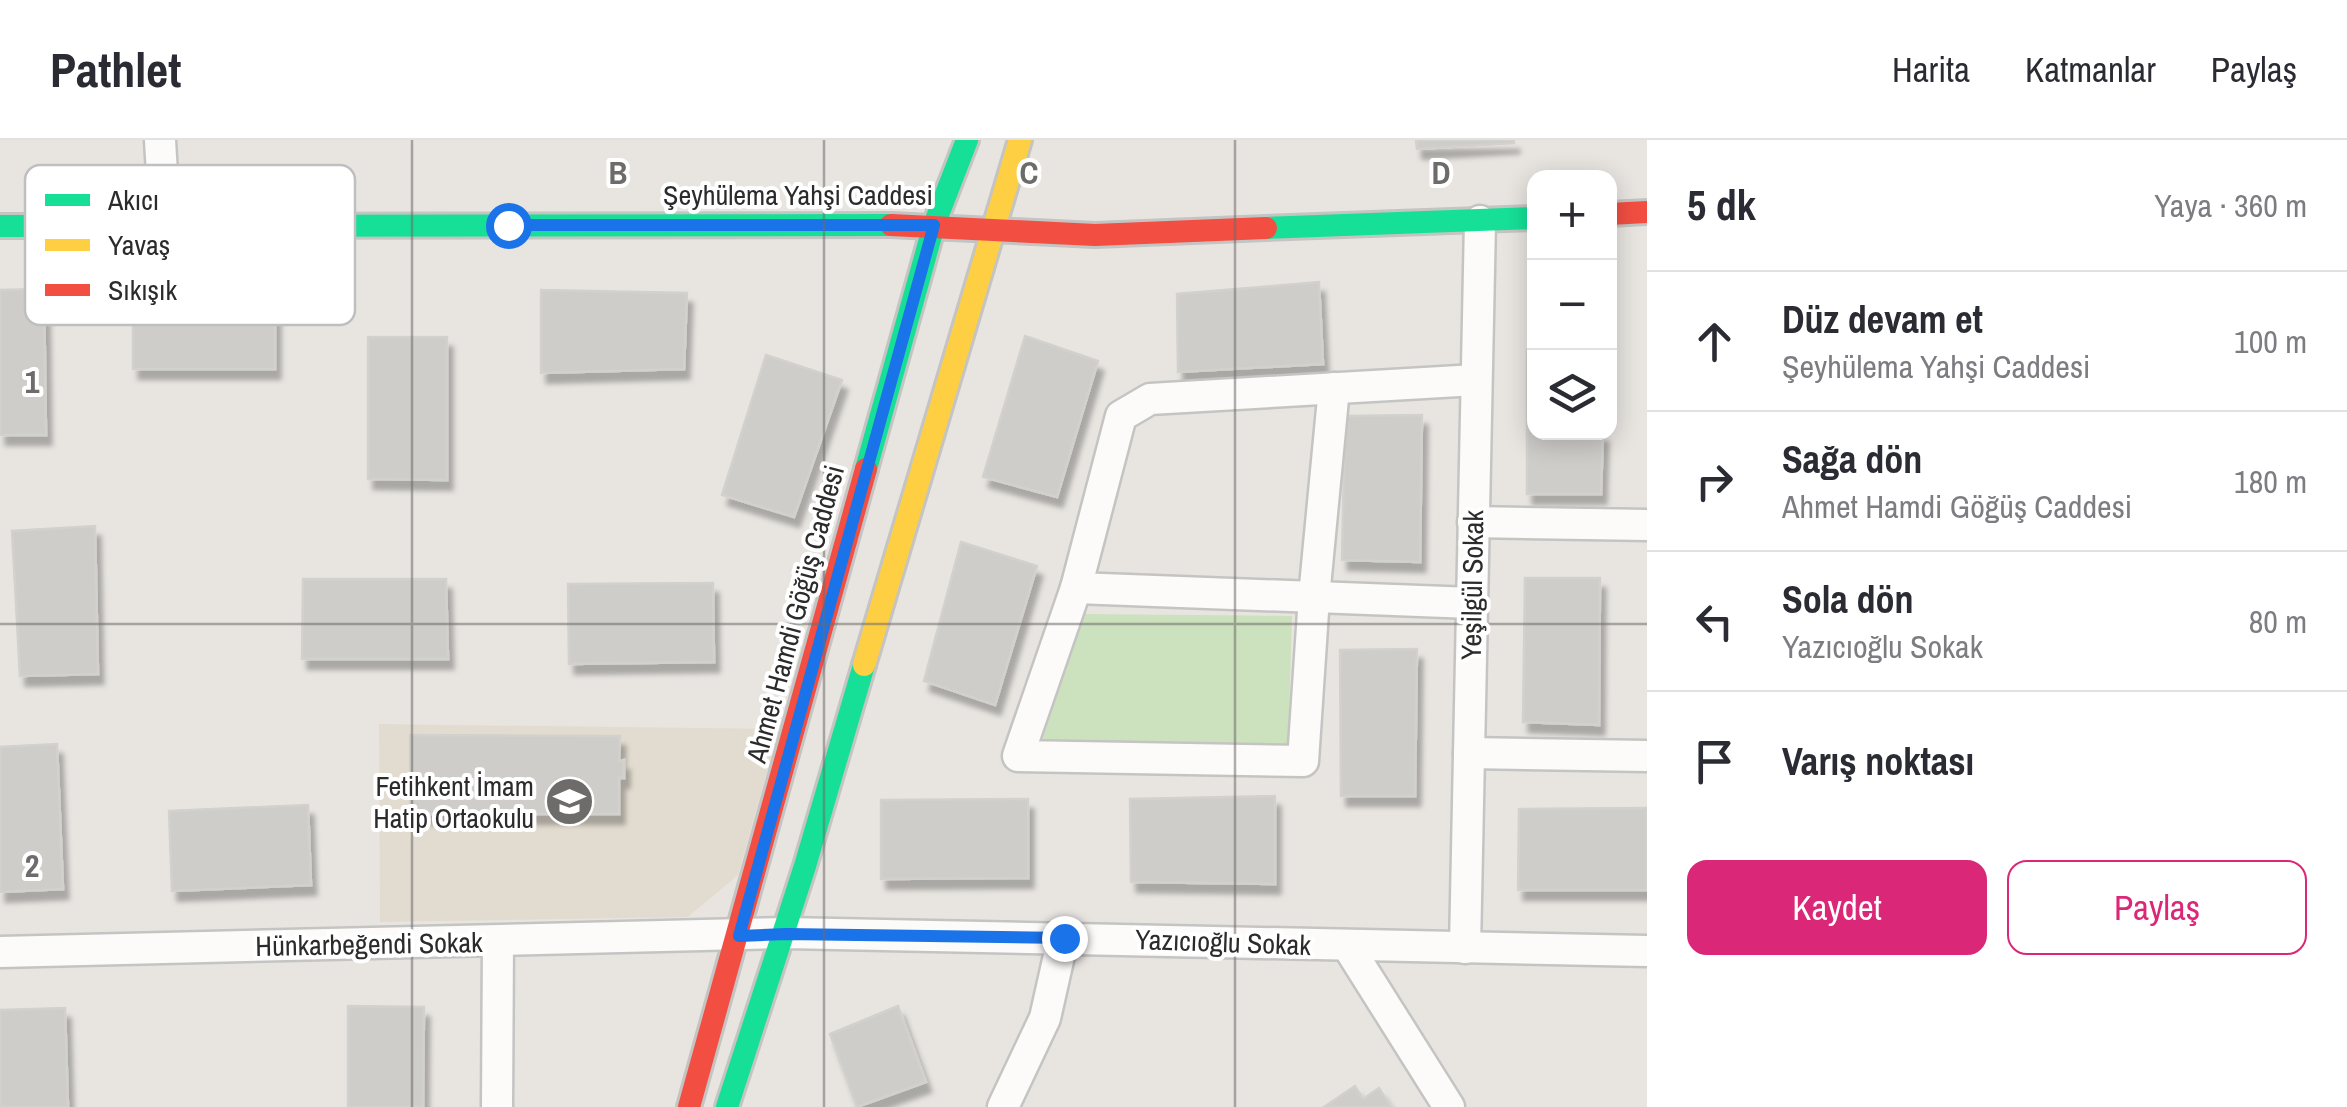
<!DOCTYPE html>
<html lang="tr">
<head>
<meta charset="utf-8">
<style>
  :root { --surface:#fff; --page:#f2f2f3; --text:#2b2b33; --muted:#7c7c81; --line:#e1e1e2; --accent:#db2777 }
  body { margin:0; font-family:"Archivo Narrow",sans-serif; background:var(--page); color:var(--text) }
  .controls { position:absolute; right:30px; top:30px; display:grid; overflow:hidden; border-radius:20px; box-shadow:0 5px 25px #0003 }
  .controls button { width:90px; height:90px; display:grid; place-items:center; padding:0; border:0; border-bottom:2px solid var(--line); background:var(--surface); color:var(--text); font:50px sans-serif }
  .stop { position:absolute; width:30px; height:30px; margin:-22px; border:8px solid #1a73e8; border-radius:50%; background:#fff }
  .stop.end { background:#1a73e8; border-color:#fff; box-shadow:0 2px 10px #0008 }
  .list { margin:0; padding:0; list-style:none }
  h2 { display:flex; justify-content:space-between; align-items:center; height:130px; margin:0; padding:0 40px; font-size:42px }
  h2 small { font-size:32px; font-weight:400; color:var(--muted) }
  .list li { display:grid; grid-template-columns:65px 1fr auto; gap:30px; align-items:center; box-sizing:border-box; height:140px; padding:0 40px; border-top:2px solid var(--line) }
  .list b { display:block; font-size:38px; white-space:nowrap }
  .list p { margin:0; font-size:32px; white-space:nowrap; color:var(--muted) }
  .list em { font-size:32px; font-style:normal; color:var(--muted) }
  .actions { display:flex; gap:20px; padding:30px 40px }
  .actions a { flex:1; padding:22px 0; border:2px solid var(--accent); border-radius:20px; text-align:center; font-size:35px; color:var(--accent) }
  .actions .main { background:var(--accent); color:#fff }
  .icon { flex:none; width:55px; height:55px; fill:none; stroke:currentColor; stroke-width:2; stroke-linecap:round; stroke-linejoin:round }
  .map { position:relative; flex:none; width:1647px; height:967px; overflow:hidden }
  header { display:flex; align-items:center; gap:60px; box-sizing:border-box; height:140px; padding:0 50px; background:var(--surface); border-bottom:2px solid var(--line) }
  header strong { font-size:48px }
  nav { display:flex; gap:55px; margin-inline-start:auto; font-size:35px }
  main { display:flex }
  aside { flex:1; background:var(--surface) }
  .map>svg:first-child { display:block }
  .education { fill:#e2dcd0 }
  .green { fill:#cce1bd }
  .building { fill:#cfcdca; stroke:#d3d1cd; stroke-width:2.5; filter:url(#shadow) }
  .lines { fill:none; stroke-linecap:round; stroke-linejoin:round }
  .street-casing { stroke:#c4c4c3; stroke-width:35 }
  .fast-casing { stroke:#c4c4c3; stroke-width:28 }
  .slow-casing { stroke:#c4c4c3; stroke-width:28 }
  .jam-casing { stroke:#c4c4c3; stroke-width:28 }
  .street { stroke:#fcfbfa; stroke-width:30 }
  .fast { stroke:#16e098; stroke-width:22 }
  .slow { stroke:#ffcf43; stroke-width:22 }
  .jam { stroke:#f24e42; stroke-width:22 }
  .route { stroke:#1a73e8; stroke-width:12 }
  .grid { fill:none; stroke:#6d6c6b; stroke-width:2.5; stroke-opacity:0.55 }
  .labels { text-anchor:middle; stroke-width:8; stroke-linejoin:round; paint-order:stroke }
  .street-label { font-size:28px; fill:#2b2b2b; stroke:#fff }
  .poi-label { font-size:28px; fill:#2b2b2b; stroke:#fff; text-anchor:end }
  .key { fill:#fff; stroke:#bfbfbf; stroke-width:2.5 }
  .key-label { font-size:28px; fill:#2b2b2b }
  .grid-label { font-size:32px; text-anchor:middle; font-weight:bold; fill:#6d6c6b; stroke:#fff; stroke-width:8; stroke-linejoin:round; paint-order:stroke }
</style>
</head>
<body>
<header>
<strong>Pathlet</strong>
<nav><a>Harita</a><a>Katmanlar</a><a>Paylaş</a></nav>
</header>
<main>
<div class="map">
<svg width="1647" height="967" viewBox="0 0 1647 967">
  <defs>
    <filter id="shadow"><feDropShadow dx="5.5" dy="10" stdDeviation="2.5" flood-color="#0004"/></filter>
  </defs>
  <rect width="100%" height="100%" fill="#e8e5e1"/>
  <path class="education" d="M379,584L779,589L738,735L688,777L380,782Z"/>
  <path class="green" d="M1082,474L1292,476L1288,609L1042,601Z"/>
  <g class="building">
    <path d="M1416,0H1514V3L1417,9Z"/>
    <path d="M1319,142L1323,224L1178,232L1177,154Z"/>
    <path d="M44,149L46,295H0V150Z"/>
    <path d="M541,150L687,153L684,229L541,233Z"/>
    <rect x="133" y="154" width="142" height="75"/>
    <path d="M1025,196L1098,221L1057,357L983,337Z"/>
    <path d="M368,197H447V340L368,339Z"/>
    <path d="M1527,210H1534V292H1603L1601,354H1527Z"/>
    <path d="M766,215L842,240L794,377L722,355Z"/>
    <path d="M1422,275L1420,422L1342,420L1345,276Z"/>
    <path d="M95,386L98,534L20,536L12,391Z"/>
    <path d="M961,402L1037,426L995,565L924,541Z"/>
    <path d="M1525,438H1600L1599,585L1523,582Z"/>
    <path d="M303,439H446L448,519H302Z"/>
    <path d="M713,443L714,522L569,524L568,444Z"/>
    <path d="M1417,509L1415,656H1341L1340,510Z"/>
    <path d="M410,595L620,596L619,621L624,620V638H619V674H410Z"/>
    <path d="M57,604L63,749L0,752V607Z"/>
    <path d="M1275,656V744L1131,742L1130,659Z"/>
    <path d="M1028,659V738L881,739V660Z"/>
    <path d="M308,665L311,745L172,751L169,671Z"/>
    <path d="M1647,668V750H1518L1519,669Z"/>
    <path d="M348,866L424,867L423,967H348Z"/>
    <path d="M898,866L926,942L857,967L830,894Z"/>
    <path d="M65,868L68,967H0V870Z"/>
    <path d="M1355,946L1363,959L1379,948L1391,967H1324Z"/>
  </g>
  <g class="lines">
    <defs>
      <g id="street">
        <path d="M160,0L165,85"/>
        <path d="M1473,382L1647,385"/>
        <path d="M1076,448L1018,616L1303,621L1314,457L1334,248"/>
        <path d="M1472,463L1076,448L1121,276L1150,259L1476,240"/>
        <path d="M1469,613L1647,616"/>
        <path d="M1347,805L1449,967"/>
        <path d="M1465,808L1480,81"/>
        <path d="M0,812L786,793L1647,811"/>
        <path d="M497,967L498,802"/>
        <path d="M1003,967L1045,878L1063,798"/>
      </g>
      <g id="fast">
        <path d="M0,86L891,85"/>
        <path d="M1266,88L1534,78"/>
        <path d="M866,329L934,85L967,0"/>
        <path d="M727,967L805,726L864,525"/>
      </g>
      <path id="slow" d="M864,525L1020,0"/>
      <g id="jam">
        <path d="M1610,74L1647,72"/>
        <path d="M891,85L1095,95L1266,88"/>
        <path d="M689,967L866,329"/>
      </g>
    </defs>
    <use href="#street" class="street-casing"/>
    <use href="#fast" class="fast-casing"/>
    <use href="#slow" class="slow-casing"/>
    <use href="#jam" class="jam-casing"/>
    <use href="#street" class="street"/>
    <use href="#fast" class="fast"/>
    <use href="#slow" class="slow"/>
    <use href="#jam" class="jam"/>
  </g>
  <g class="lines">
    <path class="route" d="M508,85H934L739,796L786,794L1064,798"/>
  </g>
  <path class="grid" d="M412,0V967M824,0V967M1235,0V967M0,484H1647"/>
  <defs>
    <symbol id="school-disc" viewBox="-11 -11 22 22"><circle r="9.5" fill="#6d6c6b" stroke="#fff"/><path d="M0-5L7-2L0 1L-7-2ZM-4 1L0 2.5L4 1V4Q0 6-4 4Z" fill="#fff"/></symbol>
  </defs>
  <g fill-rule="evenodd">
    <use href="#school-disc" x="542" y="634" width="55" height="55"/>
  </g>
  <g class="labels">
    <g class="street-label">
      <text x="798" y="65">Şeyhülema Yahşi Caddesi</text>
      <text transform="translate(1472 445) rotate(-89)" y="10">Yeşilgül Sokak</text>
      <text transform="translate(795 474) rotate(-75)" y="10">Ahmet Hamdi Göğüş Caddesi</text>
      <text transform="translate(1223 802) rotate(2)" y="10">Yazıcıoğlu Sokak</text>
      <text transform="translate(369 804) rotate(-1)" y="10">Hünkarbeğendi Sokak</text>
    </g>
    <g class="poi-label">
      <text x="534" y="656">Fetihkent İmam<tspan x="534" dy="32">Hatip Ortaokulu</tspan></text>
    </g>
  </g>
  <rect x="25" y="25" width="330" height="160" rx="15" class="key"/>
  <rect x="45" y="54" width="45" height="12" fill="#16e098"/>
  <rect x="45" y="99" width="45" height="12" fill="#ffcf43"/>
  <rect x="45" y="144" width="45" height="12" fill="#f24e42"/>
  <g class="key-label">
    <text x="108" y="70">Akıcı</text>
    <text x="108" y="115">Yavaş</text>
    <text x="108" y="160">Sıkışık</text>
  </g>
  <g class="grid-label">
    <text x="618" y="44">B</text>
    <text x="1029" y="44">C</text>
    <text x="1441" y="44">D</text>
    <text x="32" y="253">1</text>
    <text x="32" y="737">2</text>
  </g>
</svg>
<div class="controls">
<button>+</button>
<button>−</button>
<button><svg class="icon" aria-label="layers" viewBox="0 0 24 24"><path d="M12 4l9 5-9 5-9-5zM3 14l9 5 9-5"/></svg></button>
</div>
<div class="stop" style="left:508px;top:85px"></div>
<div class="stop end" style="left:1064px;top:798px"></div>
</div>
<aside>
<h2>5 dk<small>Yaya · 360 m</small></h2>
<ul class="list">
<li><svg class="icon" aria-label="ahead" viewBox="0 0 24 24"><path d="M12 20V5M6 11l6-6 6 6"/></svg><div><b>Düz devam et</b><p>Şeyhülema Yahşi Caddesi</p></div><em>100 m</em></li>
<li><svg class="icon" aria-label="right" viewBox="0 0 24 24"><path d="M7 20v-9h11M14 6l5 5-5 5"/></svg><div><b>Sağa dön</b><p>Ahmet Hamdi Göğüş Caddesi</p></div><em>180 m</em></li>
<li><svg class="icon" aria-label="left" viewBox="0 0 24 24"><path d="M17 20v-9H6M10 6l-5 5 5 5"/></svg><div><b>Sola dön</b><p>Yazıcıoğlu Sokak</p></div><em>80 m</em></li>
<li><svg class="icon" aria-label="arrive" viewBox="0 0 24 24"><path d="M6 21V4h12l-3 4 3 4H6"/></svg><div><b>Varış noktası</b></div></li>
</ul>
<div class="actions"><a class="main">Kaydet</a><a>Paylaş</a></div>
</aside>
</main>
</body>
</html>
